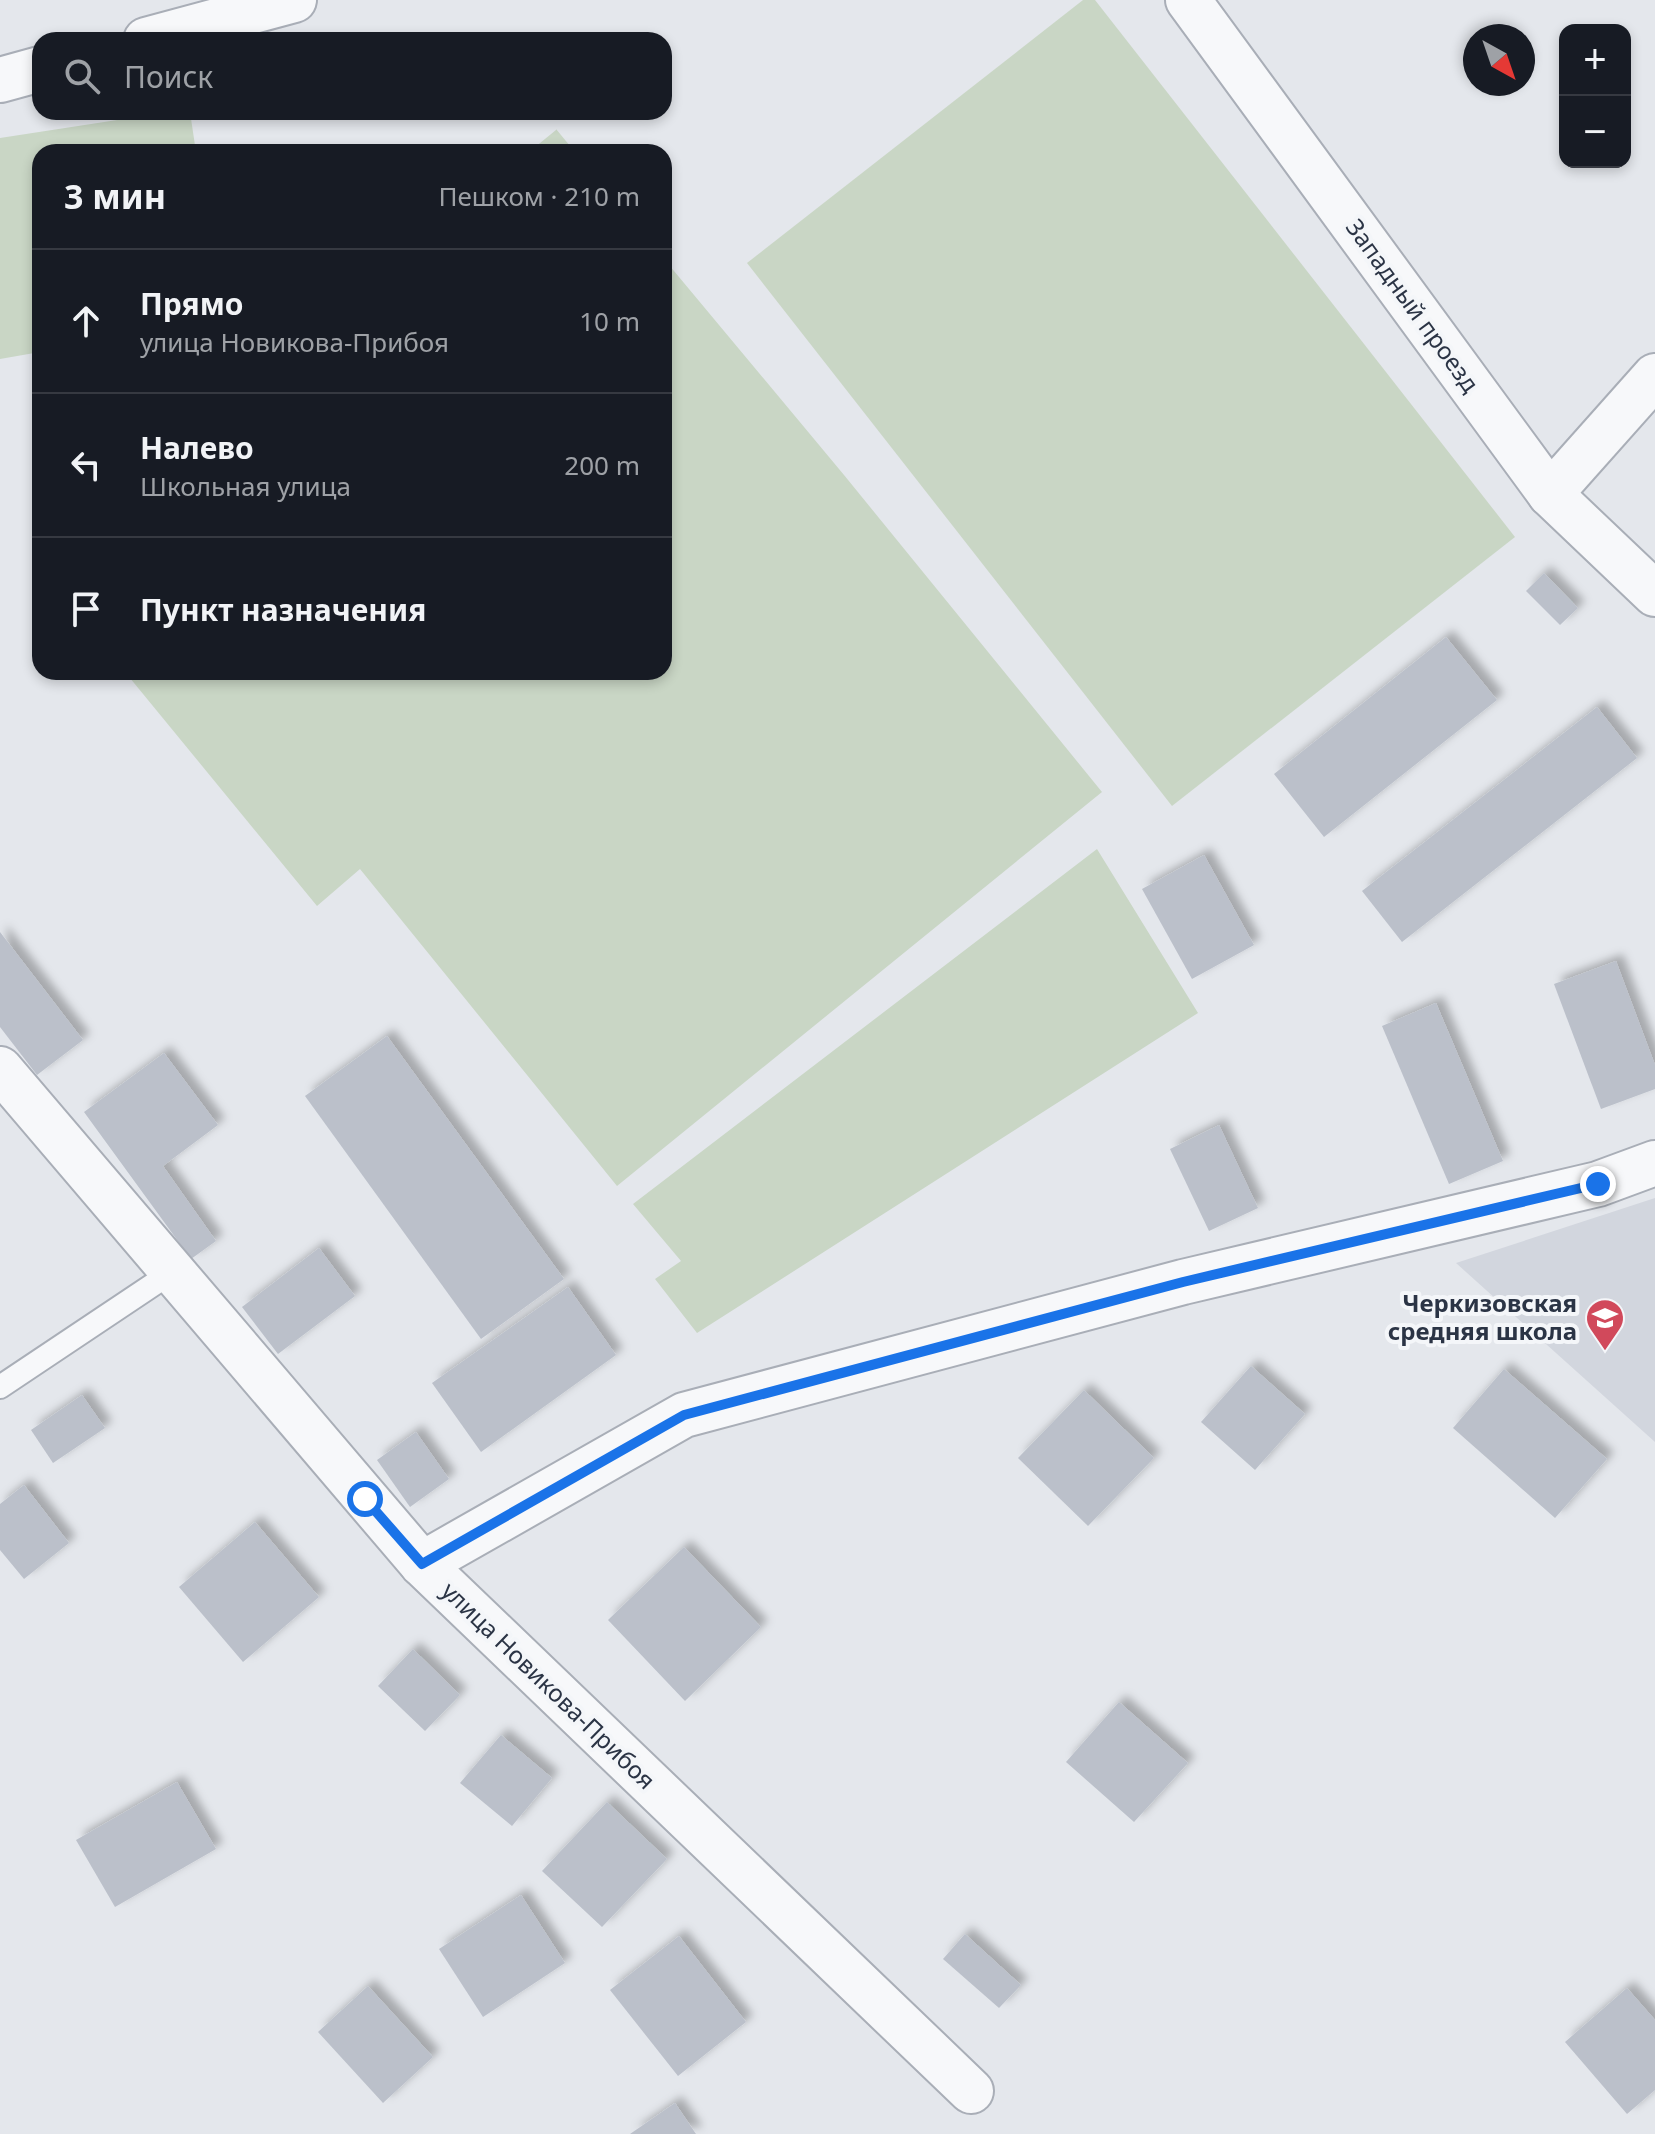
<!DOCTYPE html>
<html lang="ru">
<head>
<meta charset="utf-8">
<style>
  :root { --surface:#171b24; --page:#20242c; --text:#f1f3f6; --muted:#9ea1a6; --line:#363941 }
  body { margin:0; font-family:"Noto Sans",sans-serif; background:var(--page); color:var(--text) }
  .controls { position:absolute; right:24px; top:24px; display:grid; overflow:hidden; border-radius:16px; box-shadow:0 4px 12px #0003 }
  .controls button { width:72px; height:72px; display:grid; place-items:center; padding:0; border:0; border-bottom:2px solid var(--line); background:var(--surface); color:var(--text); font:40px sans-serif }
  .compass { position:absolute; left:1463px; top:24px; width:72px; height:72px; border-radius:50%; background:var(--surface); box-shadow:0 4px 12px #0003; rotate:140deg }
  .stop { position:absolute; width:24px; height:24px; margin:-18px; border:6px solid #1a73e8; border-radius:50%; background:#fff }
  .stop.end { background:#1a73e8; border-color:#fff; box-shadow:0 2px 8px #0008 }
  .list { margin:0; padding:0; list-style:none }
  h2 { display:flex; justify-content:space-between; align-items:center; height:104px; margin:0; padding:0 32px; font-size:34px }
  h2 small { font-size:26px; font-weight:400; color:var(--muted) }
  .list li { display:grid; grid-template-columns:52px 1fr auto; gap:24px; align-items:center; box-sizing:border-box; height:144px; padding:0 32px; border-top:2px solid var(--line) }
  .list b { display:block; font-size:30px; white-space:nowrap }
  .list p { margin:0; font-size:26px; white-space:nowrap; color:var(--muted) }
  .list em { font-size:26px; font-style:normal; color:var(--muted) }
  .icon { flex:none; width:44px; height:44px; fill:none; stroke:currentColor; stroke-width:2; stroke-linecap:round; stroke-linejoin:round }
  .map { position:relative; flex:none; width:1655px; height:2134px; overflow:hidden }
  .search { position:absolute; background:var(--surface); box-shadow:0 4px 12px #0003; left:32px; top:32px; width:640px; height:88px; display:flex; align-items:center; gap:20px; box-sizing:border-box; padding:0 28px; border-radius:24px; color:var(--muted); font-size:30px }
  .panel { position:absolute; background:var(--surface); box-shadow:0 4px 12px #0003; left:32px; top:144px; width:640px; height:536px; border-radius:24px }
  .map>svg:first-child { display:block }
  .built { fill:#d2d6de }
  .pitch { fill:#c9d6c5 }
  .building { fill:#bbc0ca; filter:url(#shadow) }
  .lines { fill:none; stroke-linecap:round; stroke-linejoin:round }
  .service-casing { stroke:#a9aeb7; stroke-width:26 }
  .minor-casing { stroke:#a9aeb7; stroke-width:48 }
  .service { stroke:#f7f8fa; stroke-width:22 }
  .minor { stroke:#f7f8fa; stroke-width:44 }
  .route { stroke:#1a73e8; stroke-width:10 }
  .labels { text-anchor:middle; stroke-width:8; stroke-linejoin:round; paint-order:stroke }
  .street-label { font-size:24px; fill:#2b3445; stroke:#f4f6f9 }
  .poi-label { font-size:24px; font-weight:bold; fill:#2b3445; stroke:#f4f6f9; text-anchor:end }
</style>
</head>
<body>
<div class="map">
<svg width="1655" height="2134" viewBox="0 0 1655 2134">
  <defs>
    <filter id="shadow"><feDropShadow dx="7" dy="-7" stdDeviation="4" flood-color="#0004"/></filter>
  </defs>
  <rect width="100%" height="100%" fill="#e4e7ec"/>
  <path class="built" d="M1655,1198V1442L1456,1263Z"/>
  <g class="pitch">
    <path d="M1083,0H1095L1515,537L1172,806L747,263Z"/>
    <path d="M169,112H190L196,152H40V352L0,359V138Z"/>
    <path d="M556,129L575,152H529L556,130Z"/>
    <path d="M664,259L844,475L1102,792L617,1186L360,869L317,906L125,672H664Z"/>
    <path d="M1097,849L1198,1013L697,1333L655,1279L681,1261L633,1204Z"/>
  </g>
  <g class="building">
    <path d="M1544,573L1578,608L1560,625L1526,591Z"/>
    <path d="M1446,637L1497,700L1324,837L1274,774Z"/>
    <path d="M1597,707L1637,758L1402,942L1362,891Z"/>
    <path d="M1204,855L1254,945L1192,979L1142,889Z"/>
    <path d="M0,932L83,1040L37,1075L0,1027Z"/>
    <path d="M1616,961L1655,1065V1089L1601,1109L1554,984Z"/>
    <path d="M1436,1003L1503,1161L1449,1184L1382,1026Z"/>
    <path d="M387,1036L564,1279L481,1339L305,1096Z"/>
    <path d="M164,1053L218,1125L163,1166L216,1241L191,1259L84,1112Z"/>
    <path d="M1219,1125L1258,1208L1209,1231L1170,1149Z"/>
    <path d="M319,1248L355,1296L278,1354L242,1307Z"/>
    <path d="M568,1287L616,1355L481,1452L432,1383Z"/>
    <path d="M1251,1366L1305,1414L1255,1470L1201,1422Z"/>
    <path d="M1504,1369L1607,1459L1555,1518L1453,1428Z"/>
    <path d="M1084,1390L1154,1458L1088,1526L1018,1458Z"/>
    <path d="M82,1395L105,1428L53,1463L31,1430Z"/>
    <path d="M416,1432L449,1479L410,1507L377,1460Z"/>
    <path d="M24,1485L69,1543L24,1579L0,1550V1504Z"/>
    <path d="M255,1522L319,1597L243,1662L179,1587Z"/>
    <path d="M684,1547L761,1627L685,1701L608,1620Z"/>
    <path d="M413,1649L460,1695L425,1731L378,1686Z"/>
    <path d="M1119,1702L1188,1763L1134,1822L1066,1762Z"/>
    <path d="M501,1735L552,1778L512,1826L460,1783Z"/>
    <path d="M177,1782L216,1849L115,1907L76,1840Z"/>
    <path d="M607,1802L667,1859L602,1927L542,1871Z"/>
    <path d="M521,1895L565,1963L483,2017L439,1949Z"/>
    <path d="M965,1934L1021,1985L999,2008L943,1959Z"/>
    <path d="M679,1936L746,2022L678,2076L610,1990Z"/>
    <path d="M368,1986L433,2057L383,2103L318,2032Z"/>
    <path d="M1627,1988L1655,2020V2090L1627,2114L1565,2042Z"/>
    <path d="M675,2103L696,2134H630Z"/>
  </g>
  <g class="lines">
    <defs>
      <path id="service" d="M0,1387L172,1272"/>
      <g id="minor">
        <path d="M1188,0L1550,494L1655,594"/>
        <path d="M146,40L294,0"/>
        <path d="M0,80L40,69"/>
        <path d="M1550,494L1655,376"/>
        <path d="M0,1069L422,1564L971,2091"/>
        <path d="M422,1564L684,1415L1183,1282L1598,1184L1655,1163"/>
      </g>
    </defs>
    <use href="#service" class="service-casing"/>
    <use href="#minor" class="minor-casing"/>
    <use href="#service" class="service"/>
    <use href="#minor" class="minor"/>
  </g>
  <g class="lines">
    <path class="route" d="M365,1499L422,1564L684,1415L1183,1282L1598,1184"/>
  </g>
  <defs>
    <symbol id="school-pin" viewBox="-11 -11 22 30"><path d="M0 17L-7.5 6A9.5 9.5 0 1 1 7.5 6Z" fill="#d1495b" stroke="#f4f6f9"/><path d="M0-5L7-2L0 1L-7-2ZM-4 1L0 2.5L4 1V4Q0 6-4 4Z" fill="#fff"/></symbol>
  </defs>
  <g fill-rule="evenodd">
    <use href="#school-pin" x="1583" y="1296" width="44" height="60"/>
  </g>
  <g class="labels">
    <g class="street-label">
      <text transform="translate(1412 306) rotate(54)" y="8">Западный проезд</text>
      <text transform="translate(548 1686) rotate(44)" y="8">улица Новикова-Прибоя</text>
    </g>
    <g class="poi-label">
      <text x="1577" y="1312">Черкизовская<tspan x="1577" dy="28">средняя школа</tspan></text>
    </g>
  </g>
</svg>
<div class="controls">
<button>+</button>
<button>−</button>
</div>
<svg class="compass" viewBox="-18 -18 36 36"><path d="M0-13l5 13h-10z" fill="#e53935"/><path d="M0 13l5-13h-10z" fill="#9ea1a6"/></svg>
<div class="stop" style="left:365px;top:1499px"></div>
<div class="stop end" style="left:1598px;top:1184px"></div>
<div class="search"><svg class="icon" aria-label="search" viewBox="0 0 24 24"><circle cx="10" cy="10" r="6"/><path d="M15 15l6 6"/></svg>Поиск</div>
<section class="panel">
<h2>3 мин<small>Пешком · 210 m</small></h2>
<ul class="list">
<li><svg class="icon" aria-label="ahead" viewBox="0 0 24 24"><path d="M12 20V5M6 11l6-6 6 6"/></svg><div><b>Прямо</b><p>улица Новикова-Прибоя</p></div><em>10 m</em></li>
<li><svg class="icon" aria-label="left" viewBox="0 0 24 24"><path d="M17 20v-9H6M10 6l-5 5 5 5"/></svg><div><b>Налево</b><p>Школьная улица</p></div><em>200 m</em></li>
<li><svg class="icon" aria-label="arrive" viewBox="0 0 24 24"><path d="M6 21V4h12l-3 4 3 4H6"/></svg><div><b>Пункт назначения</b></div></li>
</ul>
</section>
</div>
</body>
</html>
